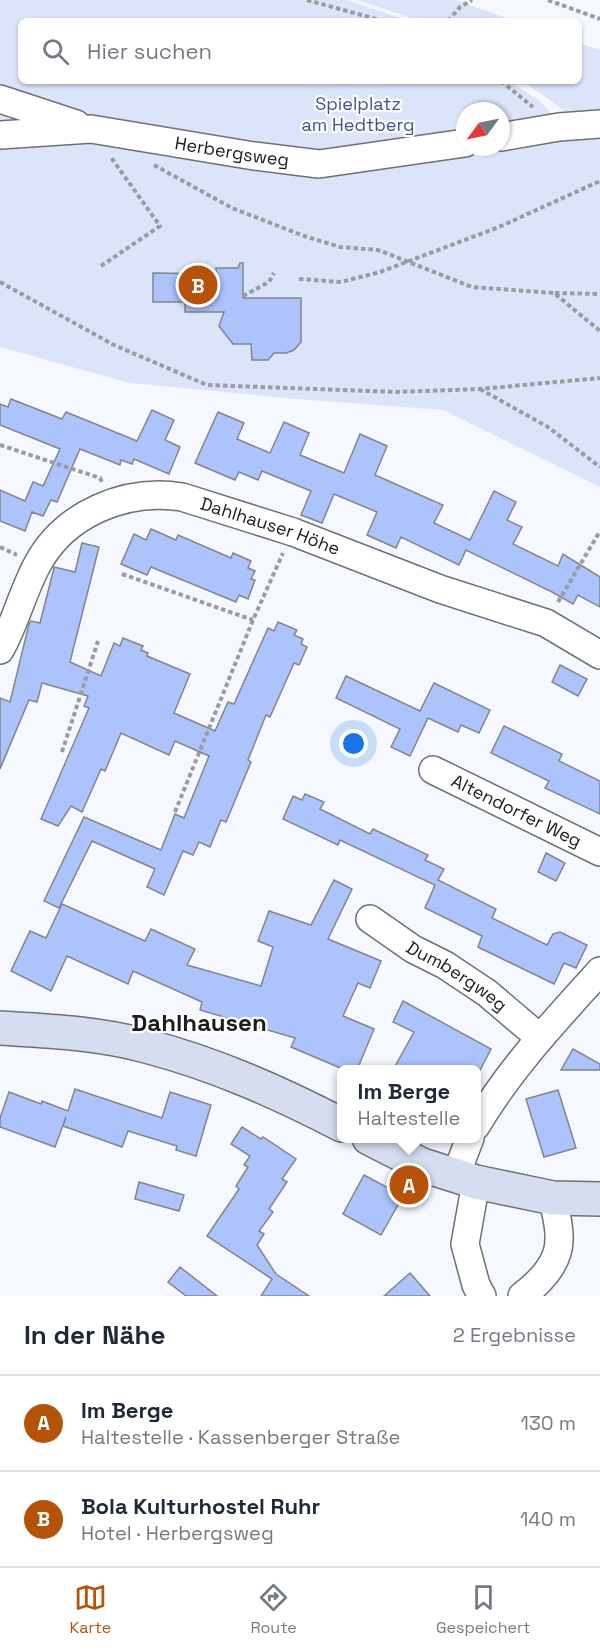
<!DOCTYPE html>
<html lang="de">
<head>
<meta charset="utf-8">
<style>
  :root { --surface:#fff; --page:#f2f2f3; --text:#1f2937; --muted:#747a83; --line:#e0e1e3; --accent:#b45309 }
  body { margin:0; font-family:"Space Grotesk",sans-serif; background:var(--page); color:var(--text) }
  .compass { position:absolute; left:456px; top:102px; width:54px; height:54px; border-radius:50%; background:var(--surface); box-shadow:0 2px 4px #0004; rotate:237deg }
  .you { position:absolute; left:354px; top:744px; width:21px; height:21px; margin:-15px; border:4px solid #fff; border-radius:50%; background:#1a73e8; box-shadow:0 0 0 9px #1a73e833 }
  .badge { display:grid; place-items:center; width:39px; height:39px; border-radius:50%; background:var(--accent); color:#fff; font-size:20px; font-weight:700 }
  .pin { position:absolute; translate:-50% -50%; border:3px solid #fff; box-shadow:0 2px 6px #0006 }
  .popup { position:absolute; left:337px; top:1065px; width:144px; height:78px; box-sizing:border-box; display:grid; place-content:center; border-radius:9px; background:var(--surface); filter:drop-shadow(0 2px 4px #0005); font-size:20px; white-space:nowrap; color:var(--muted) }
  .popup b { font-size:22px; color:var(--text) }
  .popup::after { content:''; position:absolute; left:50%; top:100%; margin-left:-12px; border:12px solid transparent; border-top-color:var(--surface) }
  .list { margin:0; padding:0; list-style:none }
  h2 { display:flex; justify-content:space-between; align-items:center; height:78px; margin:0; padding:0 24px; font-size:26px }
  h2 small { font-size:20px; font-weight:400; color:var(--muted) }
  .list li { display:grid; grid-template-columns:39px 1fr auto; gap:18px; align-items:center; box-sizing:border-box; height:96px; padding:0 24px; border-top:2px solid var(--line) }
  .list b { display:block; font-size:22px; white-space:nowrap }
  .list p { margin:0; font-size:20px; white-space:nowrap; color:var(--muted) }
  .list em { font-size:20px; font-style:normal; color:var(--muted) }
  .icon { flex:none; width:33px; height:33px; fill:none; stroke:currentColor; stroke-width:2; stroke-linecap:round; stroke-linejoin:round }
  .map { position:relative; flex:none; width:600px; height:1296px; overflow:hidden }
  .search { position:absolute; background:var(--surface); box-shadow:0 2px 4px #0004; left:18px; right:18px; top:18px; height:66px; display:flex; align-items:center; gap:15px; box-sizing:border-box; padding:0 21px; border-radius:9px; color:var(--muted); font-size:22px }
  .sheet { height:270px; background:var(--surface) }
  nav { display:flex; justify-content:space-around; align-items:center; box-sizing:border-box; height:84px; border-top:2px solid var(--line); background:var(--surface); font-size:16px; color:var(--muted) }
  nav a { display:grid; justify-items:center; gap:3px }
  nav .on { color:var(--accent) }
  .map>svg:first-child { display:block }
  .green { fill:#dbe4f9; fill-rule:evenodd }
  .building { fill:#adc3fc; stroke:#83858b; stroke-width:1.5 }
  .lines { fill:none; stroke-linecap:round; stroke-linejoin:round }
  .street-casing { stroke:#6e7075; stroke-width:30 }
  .secondary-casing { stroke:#6e7075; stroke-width:36 }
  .path { stroke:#9a9ca1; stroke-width:4; stroke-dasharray:4.5 3; stroke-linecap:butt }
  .street { stroke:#fff; stroke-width:27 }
  .secondary { stroke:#d6ddf1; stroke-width:33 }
  .labels { text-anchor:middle; stroke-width:4.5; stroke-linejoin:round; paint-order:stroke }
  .park-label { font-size:18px; fill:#3c5397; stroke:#fff }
  .street-label { font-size:18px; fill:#1b1c1e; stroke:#fff }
  .district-label { font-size:24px; font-weight:bold; fill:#1b1c1e; stroke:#fff }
</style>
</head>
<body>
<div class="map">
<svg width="600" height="1296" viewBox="0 0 600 1296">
  <rect width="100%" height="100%" fill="#f5f8fe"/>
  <g class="green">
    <path d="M0,0H346L410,21H21V81H509L540,101L560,123L600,132V487L443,410L297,399L130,383L0,347ZM465,111H501V147H465Z"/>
    <path d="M357,0H455L515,21H420Z"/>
    <path d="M579,43L600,50V110L565,111L523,81H579Z"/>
  </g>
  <g class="building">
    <path d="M240,263H243V298H301V342L294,350L286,353H274L268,360H252L251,344H233L219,326L224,312H185V302H153V273L216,274V268H238Z"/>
    <path d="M11,399L62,419L66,412L137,441L152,410L174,420L165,440L180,447L169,474L134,459L132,464L121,460L120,465L80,449L57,502L51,500L43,516L32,512L25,531L0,521V490L25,501L33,482L43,486L60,449L0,425V404L8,407Z"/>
    <path d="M218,412L244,423L237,439L270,453L284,422L309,433L300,455L344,473L360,434L387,446L375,475L443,505L434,523L470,540L494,491L516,502L507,520L522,527L513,544L558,566L563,554L600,577V607L578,595L573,604L552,592L466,550L459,565L401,537L396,548L367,535L377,512L334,494L322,523L301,515L311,491L262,471L258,480L239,472L235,480L195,463Z"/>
    <path d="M151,529L176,540L178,535L231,558L233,553L251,561L248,568L255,571L251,579L255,580L248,599L239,595L236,602L151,567L147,575L121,564L134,534L146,540Z"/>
    <path d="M82,543L99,547L70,662L101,676L114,643L120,646L123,638L143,646L141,650L148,653L147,656L190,674L174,713L215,731L228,702L234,704L268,628L274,631L278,622L297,630L294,635L303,639L301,644L307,647L299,665L294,663L270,717L266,715L248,760L251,762L226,822L221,820L210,847L199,842L193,855L183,851L164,895L147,887L155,869L92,841L59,908L44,901L84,817L161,850L175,814L184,818L209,756L175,741L169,755L121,733L105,771L101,769L82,812L71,806L58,826L41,819L89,708L84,706L88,696L42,683L37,702L29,700L0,769V698L10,702L29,624L31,621L40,623L54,568V567L75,572Z"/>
    <path d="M560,665L587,679L578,696L552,682Z"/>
    <path d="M346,676L420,711L434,683L490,710L479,733L461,725L458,732L428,718L410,756L391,747L400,729L336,698Z"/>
    <path d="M504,726L562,754L559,761L600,781V814L545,788L549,781L491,753Z"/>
    <path d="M305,794L324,802L320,809L370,834L373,829L428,855L425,860L444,869L438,880L496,909L492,918L547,945L553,934L560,932L587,945L576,968L564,963L554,984L478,947L482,936L425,908L435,885L340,840L338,845L283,819L293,796L302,800Z"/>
    <path d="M546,853L565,863L556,881L538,872Z"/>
    <path d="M334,880L352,889L328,939L381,961L370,988L358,983L343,1016L374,1029L357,1070H345L291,1047L295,1038L200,1010L202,1002L133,971L128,984L67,956L51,991L11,971L30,931L46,938L62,904L145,941L151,929L195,949L187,965L261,986L273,947L258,941L269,911L311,925Z"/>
    <path d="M403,1001L491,1049L477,1076V1070H393L414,1032L393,1022Z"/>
    <path d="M573,1049L600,1064V1070H561Z"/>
    <path d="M75,1089L162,1118L170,1092L211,1105L196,1156L176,1150L177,1146L128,1131L122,1147L63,1126L66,1117L55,1147L0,1127V1118L9,1092L41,1104L42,1101L68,1111Z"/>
    <path d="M558,1090L576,1148L544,1157L526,1099Z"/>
    <path d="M242,1127L261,1139L263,1137L296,1159L282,1179L287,1182L269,1209L273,1212L259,1231L264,1234L257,1245L276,1274L309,1296H261L272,1279L207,1236L239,1189L236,1186L248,1167L244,1165L250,1156L231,1144Z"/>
    <path d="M364,1175L403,1196L381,1235L343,1214Z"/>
    <path d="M139,1182L184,1195L179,1211L135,1199Z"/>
    <path d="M180,1267L217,1296H186L168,1282Z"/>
    <path d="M410,1273L430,1296H384Z"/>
  </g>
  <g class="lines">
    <defs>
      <g id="street">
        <path d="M0,99L76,124"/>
        <path id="s1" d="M0,135L91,129L254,156L319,164L465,143"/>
        <path d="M501,137L559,127L600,124"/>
        <path id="s2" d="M0,650C15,624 22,593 37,565C64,514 125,488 182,497L293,532L440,589L546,623L600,655"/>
        <path id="s3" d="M433,770L600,852"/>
        <path id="s4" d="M370,919L413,949L445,965L487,993L540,1038"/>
        <path d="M476,1126C510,1068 556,1020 600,971"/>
        <path d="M456,1175L470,1138"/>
        <path d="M476,1182L465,1244L476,1285L482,1296"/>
        <path d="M522,1296C539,1283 559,1263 559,1240C560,1226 555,1211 553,1198"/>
      </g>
      <g id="secondary">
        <path d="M0,1028C49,1031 98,1033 146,1046C215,1064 278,1092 342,1125"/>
        <path d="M369,1138L422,1165L476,1182L553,1198L600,1199"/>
      </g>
    </defs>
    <use href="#street" class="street-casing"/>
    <use href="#secondary" class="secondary-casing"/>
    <g class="path">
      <path d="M307,0L383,21"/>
      <path d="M548,0L600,19"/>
      <path d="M448,21L460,7L472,0"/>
      <path d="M501,81L533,107"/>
      <path d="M154,165L232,208L304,236L340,247L378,250L472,287L554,293L600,331"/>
      <path d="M101,266L160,226L110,156"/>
      <path d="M299,279L341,282L380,272L499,227L600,181"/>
      <path d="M0,282L114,345L207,385L396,392L480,389L600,378"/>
      <path d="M555,293L600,294"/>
      <path d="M243,296L269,282L274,273"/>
      <path d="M480,389L548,427L600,467"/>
      <path d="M0,445L100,478L102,482"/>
      <path d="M0,547L17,555"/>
      <path d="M122,574L253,620"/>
      <path d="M558,602L600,531"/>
      <path d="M62,752L98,641"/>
      <path d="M175,812L253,620L283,553"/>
    </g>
    <use href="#street" class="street"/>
    <use href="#secondary" class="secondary"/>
  </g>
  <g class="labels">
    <g class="park-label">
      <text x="358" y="110">Spielplatz<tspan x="358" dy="21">am Hedtberg</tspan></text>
    </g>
    <g class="street-label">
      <text dy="6" stroke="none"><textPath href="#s1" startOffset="234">Herbergsweg</textPath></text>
      <text dy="6" stroke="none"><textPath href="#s2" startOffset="356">Dahlhauser Höhe</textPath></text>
      <text dy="6" stroke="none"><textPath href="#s3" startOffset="93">Altendorfer Weg</textPath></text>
      <text dy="6" stroke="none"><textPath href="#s4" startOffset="104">Dumbergweg</textPath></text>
    </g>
    <g class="district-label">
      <text x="199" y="1031">Dahlhausen</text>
    </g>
  </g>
</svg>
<svg class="compass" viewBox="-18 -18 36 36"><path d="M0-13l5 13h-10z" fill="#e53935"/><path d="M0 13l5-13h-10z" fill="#747a83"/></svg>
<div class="you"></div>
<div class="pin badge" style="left:409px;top:1185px">A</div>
<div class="popup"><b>Im Berge</b>Haltestelle</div>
<div class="pin badge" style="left:198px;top:285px">B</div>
<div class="search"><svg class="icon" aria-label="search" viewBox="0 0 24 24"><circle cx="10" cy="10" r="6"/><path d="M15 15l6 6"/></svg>Hier suchen</div>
</div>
<section class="sheet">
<h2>In der Nähe<small>2 Ergebnisse</small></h2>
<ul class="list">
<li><span class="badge">A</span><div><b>Im Berge</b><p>Haltestelle · Kassenberger Straße</p></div><em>130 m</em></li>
<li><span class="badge">B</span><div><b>Bola Kulturhostel Ruhr</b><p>Hotel · Herbergsweg</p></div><em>140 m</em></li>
</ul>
</section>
<nav>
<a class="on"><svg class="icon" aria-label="map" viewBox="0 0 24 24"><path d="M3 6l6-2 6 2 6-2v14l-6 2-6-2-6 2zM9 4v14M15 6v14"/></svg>Karte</a>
<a><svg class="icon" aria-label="directions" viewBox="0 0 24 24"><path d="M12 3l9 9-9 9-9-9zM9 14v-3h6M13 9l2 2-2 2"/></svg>Route</a>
<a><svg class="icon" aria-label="saved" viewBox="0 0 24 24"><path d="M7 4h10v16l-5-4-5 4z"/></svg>Gespeichert</a>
</nav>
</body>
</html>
